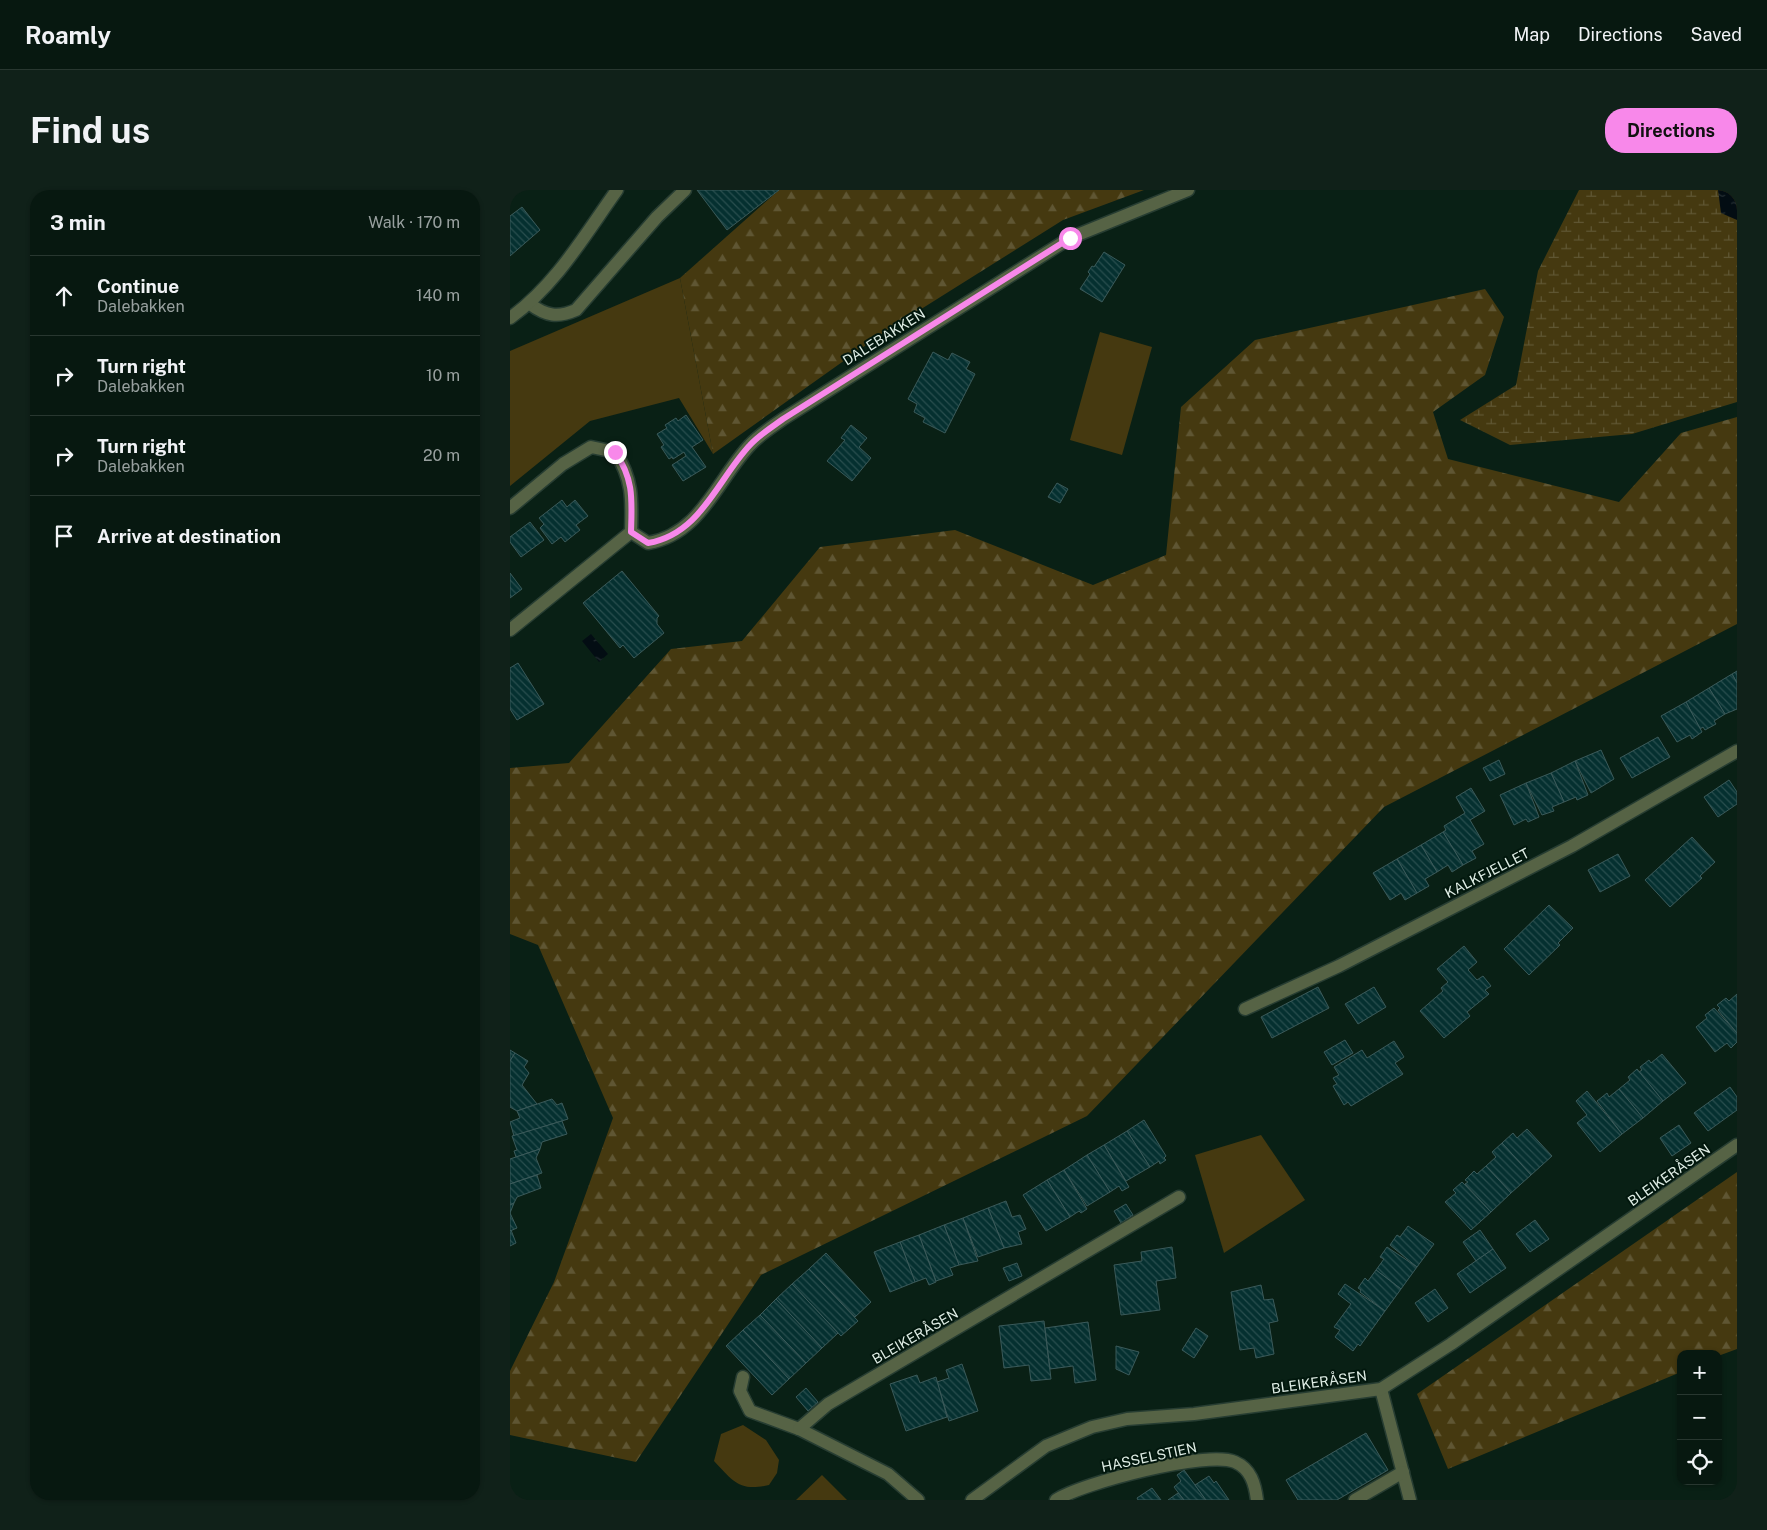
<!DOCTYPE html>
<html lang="en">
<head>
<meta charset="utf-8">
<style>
  :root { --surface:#071810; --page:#102119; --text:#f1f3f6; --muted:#98a09f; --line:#283730; --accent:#f888ea }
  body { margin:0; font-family:"Public Sans",sans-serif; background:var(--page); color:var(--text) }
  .controls { position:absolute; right:15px; bottom:15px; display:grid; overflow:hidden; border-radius:10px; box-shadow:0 1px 4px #0004 }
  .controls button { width:45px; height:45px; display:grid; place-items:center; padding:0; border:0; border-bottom:1px solid var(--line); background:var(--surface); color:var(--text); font:25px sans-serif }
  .stop { position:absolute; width:15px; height:15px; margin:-11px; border:4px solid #f888ea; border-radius:50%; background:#fff }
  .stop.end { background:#f888ea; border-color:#fff; box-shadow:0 1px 5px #0008 }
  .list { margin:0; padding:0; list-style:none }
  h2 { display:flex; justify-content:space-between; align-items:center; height:65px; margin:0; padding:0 20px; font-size:21px }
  h2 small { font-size:16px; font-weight:400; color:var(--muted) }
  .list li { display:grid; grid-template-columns:32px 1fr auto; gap:15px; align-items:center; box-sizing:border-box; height:80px; padding:0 20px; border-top:1px solid var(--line) }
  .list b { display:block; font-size:19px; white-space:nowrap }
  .list p { margin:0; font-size:16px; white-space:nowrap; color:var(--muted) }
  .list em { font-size:16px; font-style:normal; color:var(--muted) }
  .icon { flex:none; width:28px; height:28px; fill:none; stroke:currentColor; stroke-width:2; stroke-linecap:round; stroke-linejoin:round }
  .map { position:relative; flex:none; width:1227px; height:1310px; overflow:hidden; border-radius:20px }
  header { display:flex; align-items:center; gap:30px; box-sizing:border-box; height:70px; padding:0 25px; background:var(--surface); border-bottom:1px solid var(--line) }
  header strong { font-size:24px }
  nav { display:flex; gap:28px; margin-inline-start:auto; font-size:18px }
  .intro { display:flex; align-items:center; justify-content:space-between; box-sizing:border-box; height:120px; padding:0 30px }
  h1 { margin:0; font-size:35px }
  .button { padding:12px 22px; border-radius:20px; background:var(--accent); color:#111; font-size:18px; font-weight:700 }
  main { display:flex; gap:30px; padding:0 30px }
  aside { flex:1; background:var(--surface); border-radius:20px; box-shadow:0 1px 4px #0004 }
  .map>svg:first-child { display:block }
  .green { fill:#453910 }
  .forest { fill:url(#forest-firs) }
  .wetland { fill:url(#wetland-marsh) }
  .water { fill:url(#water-ripples) }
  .building { fill:url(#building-back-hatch); stroke:#3b5a5a }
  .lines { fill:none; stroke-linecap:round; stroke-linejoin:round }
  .minor-casing { stroke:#273d32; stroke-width:15 }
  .minor { stroke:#566345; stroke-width:12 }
  .route { stroke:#f888ea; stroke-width:6 }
  .labels { text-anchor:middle; stroke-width:4; stroke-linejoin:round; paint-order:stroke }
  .street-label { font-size:14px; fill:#dfede5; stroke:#02170d }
</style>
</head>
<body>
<header>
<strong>Roamly</strong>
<nav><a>Map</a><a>Directions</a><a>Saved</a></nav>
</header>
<div class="intro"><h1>Find us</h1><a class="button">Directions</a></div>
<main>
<aside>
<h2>3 min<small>Walk · 170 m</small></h2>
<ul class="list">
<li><svg class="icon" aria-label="ahead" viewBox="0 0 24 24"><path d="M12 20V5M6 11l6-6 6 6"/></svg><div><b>Continue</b><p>Dalebakken</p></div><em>140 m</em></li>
<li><svg class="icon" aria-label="right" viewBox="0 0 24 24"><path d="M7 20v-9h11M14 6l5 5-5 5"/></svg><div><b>Turn right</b><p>Dalebakken</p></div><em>10 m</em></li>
<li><svg class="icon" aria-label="right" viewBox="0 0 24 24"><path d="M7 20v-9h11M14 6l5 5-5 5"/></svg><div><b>Turn right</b><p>Dalebakken</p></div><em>20 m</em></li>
<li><svg class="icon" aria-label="arrive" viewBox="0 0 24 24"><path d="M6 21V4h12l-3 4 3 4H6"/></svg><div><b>Arrive at destination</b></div></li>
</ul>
</aside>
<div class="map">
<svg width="1227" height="1310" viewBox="0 0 1227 1310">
  <defs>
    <pattern id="forest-firs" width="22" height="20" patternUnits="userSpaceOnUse" patternTransform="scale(1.25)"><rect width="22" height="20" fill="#453910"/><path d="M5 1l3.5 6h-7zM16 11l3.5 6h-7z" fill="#5f5633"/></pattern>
    <pattern id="wetland-marsh" width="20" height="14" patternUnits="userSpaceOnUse" patternTransform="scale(1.25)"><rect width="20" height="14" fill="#453910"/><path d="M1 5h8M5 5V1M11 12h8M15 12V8" fill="none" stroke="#5f5633"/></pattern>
    <pattern id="water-ripples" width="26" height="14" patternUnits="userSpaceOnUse" patternTransform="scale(1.25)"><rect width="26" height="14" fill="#030d13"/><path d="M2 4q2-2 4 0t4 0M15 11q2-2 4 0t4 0" fill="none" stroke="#273135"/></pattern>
    <pattern id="building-back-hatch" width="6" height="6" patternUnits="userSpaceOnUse" patternTransform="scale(1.25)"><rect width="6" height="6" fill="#053030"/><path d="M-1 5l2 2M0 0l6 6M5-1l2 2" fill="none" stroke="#294e4e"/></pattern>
  </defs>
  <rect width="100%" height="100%" fill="#092015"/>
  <g class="green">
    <path d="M170,88L203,264L169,208L80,231L0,296V161Z"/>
    <path d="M590,142L642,157L612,265L560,250Z"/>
    <path d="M751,945L795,1010L714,1063L685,965Z"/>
    <path d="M233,1235L256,1250L269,1270L267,1283L259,1295C229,1302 223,1291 204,1271L211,1244Z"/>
    <path d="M312,1285L337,1310H286Z"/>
  </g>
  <g class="forest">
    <path d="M269,0H634L553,30L373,143L203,264L170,88Z"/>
    <path d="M975,99L994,127L975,185L923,222L938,269L1109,312L1171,243L1227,227V434L874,617L577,926L251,1085L126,1272L0,1245V1181L44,1092L103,928L28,755L0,744V578L59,573L161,459L232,451L310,357L445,340L583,395L656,365L671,217L745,150Z"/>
    <path d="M1227,982V1159L1208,1166V1164H1171V1182L938,1279L907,1204Z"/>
  </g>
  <path class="wetland" d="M1069,0H1227V212L1122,244L1000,255L950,230L1006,195L1028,81Z"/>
  <g class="water">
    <path d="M1208,0H1227V30L1211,23Z"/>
    <path d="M81,444L98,464L89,472L72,451Z"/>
  </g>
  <g class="building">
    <path d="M187,0H269L217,40Z"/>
    <path d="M12,17L30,40L0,66V26Z"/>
    <path d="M594,62L615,75L592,112L570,99L580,84L578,82L582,76L584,77Z"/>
    <path d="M423,162L438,170L442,163L460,172L456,179L465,184L435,243L413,232L415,228L404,222L407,214L398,209Z"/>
    <path d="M176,225L193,250L182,257L196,277L173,291L162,275L176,266L174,262L163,269L162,267L159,269L151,257L154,255L147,244L157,238L155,235L166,228L168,231Z"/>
    <path d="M341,235L357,248L349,257L361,268L342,291L317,271L335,250L331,248Z"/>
    <path d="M547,293L558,299L550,313L538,307Z"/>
    <path d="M52,310L57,317L65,310L78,326L66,335L70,340L55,352L51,347L42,354L30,338L34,334L29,328Z"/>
    <path d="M20,332L34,350L11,367L0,352V347Z"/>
    <path d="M112,381L149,426L147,428V434L154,443L124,468L113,455L110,458L73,413Z"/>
    <path d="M0,383L12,399L0,408Z"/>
    <path d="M8,473L34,514L7,530L0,519V478Z"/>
    <path d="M1227,481V493L1222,484Z"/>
    <path d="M1222,484L1227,493V519L1215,524L1199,498Z"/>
    <path d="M1199,498L1215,524L1204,531L1206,534L1195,540L1193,537L1190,539L1176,512Z"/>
    <path d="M1176,512L1192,542L1182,549L1180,545L1167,552L1151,526Z"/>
    <path d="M1148,547L1160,567L1122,588L1110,568Z"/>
    <path d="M1091,560L1104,589L1081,603L1065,571Z"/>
    <path d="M989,570L995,584L980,591L973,578Z"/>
    <path d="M1065,571L1078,605L1067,610L1066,607L1054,612L1041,583Z"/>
    <path d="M1041,583L1054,612L1042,617L1044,621L1032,625L1016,593Z"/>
    <path d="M1219,590L1227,602V614L1208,627L1194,607Z"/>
    <path d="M1016,593L1029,627L1018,632L1016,629L1004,635L990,605Z"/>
    <path d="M961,598L975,621L960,630L974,654L962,661L966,668L953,675L933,642L936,640L934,636L955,623L946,607Z"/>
    <path d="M933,642L953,675L942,682L938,675L927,682L911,655Z"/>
    <path d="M1182,647L1205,672L1190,686L1192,688L1160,717L1135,690Z"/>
    <path d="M911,655L927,682L915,689L919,696L907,703L887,669Z"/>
    <path d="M1108,664L1120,686L1090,702L1078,680Z"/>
    <path d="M887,669L907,703L895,710L891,703L880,710L863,683Z"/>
    <path d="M1039,715L1063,738L1048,753L1050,755L1019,785L994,759Z"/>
    <path d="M954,756L967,772L958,780L967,790L973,786L981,796L975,800L979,804L957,822L960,826L934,848L910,821L933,801L931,798L938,792L927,779Z"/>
    <path d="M808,797L819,818L762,848L751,827Z"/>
    <path d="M864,797L876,817L848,834L835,814Z"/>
    <path d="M1227,804V843L1208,820L1210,818L1207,815L1216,808L1219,811Z"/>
    <path d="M1204,818L1227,843V852L1221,858L1217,853L1205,862L1186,837L1197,828L1195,825Z"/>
    <path d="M835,850L843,863L822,875L814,862Z"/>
    <path d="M884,851L894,867L885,873L893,884L841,916L838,912L834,915L823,896L827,894L823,888L829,885L824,877L852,860L857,868Z"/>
    <path d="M0,860L5,863L0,871Z"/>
    <path d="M5,863L18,871L14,877L19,883L12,895L27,914L7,921L0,917V871Z"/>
    <path d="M1152,864L1176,893L1153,911L1129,882L1132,880L1130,877L1139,870L1141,873Z"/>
    <path d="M1127,879L1153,911L1133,928L1109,899L1120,890L1118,887Z"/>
    <path d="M1220,897L1227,907V920L1198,941L1184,923Z"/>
    <path d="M1109,899L1133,928L1112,944L1087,911L1097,903L1099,907Z"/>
    <path d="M1077,901L1112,944L1090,962L1067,933L1077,925L1066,911Z"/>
    <path d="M42,909L47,915L52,913L58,929L4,946L0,932L10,928L7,921Z"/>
    <path d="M634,930L656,966L654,968L656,970L650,974L649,971L640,977L617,941Z"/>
    <path d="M52,931L57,944L32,952L30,959L6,967L4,961L7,960L2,946Z"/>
    <path d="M1169,935L1181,953L1162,966L1150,948Z"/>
    <path d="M1017,939L1042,966L1021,985L992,953L1003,943L1007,948Z"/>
    <path d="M617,941L640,977L616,991L594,955Z"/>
    <path d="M992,953L1021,985L1001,1003L976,976L986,967L982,962Z"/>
    <path d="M594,955L619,997L612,1001L609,996L600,1002L577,965Z"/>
    <path d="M30,959L26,968L32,983L0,994V969Z"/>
    <path d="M577,965L600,1002L577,1016L554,980Z"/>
    <path d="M976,976L1001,1003L981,1022L955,994L958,992L955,990L964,981L967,984Z"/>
    <path d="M554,980L577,1019L571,1023L569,1021L560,1027L537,990Z"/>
    <path d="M27,985L31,998L7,1007L4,1013L0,1015V994Z"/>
    <path d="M537,990L560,1027L536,1041L513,1005Z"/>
    <path d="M952,992L981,1022L961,1040L935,1012L946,1003L943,1000Z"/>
    <path d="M496,1011L502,1027L510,1025L516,1039L508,1042L512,1054L494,1058L478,1018Z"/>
    <path d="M4,1013L0,1023L7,1038L0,1041V1015Z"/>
    <path d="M616,1014L623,1025L611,1033L604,1021Z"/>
    <path d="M478,1018L494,1058L468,1067L453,1028Z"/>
    <path d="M453,1028L468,1071L449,1075L434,1035Z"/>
    <path d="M1025,1030L1039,1049L1020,1062L1006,1044Z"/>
    <path d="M434,1035L449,1075L440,1078L443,1085L426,1091L409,1045Z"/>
    <path d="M898,1036L924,1054L907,1077L880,1055L887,1045L890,1047Z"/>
    <path d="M1,1040L6,1053L0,1056V1041Z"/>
    <path d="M970,1040L983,1059L966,1071L953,1052Z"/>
    <path d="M409,1045L426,1092L419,1095L416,1088L405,1092L390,1052Z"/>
    <path d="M390,1052L405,1092L380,1102L364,1062Z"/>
    <path d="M662,1057L666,1088L646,1091L650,1120L611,1125L604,1075L632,1071L631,1062Z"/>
    <path d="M877,1057L907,1077L891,1099L866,1080L874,1069L870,1067Z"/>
    <path d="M983,1059L996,1078L960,1103L947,1084Z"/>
    <path d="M316,1063L361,1112L345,1127L299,1079Z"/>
    <path d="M507,1073L512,1086L499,1091L493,1078Z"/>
    <path d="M299,1079L348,1131L331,1146L282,1094Z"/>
    <path d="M866,1080L891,1099L875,1121L850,1102L851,1100L848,1098L855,1088L858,1091Z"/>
    <path d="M282,1094L328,1143L312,1158L266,1109Z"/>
    <path d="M835,1094L875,1121L850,1156L848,1154L843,1161L825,1147L830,1140L824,1137L841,1114L828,1104Z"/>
    <path d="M751,1095L754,1110L763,1109L768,1131L759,1133L764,1164L746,1168L744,1158L730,1160L721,1102Z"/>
    <path d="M925,1099L938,1118L918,1132L905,1113Z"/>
    <path d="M266,1109L312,1158L296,1173L250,1125Z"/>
    <path d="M250,1125L296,1173L279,1189L233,1140Z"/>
    <path d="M534,1131L541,1189L521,1191L519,1175L494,1178L489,1136Z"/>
    <path d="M578,1132L586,1190L565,1193L563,1176L540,1179L535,1138Z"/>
    <path d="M686,1138L698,1146L684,1168L672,1160Z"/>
    <path d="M233,1140L279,1189L262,1205L216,1156Z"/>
    <path d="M606,1156L629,1162L619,1185L606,1179Z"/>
    <path d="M452,1174L468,1221L439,1231L427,1192L439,1188L436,1180Z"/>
    <path d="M407,1185L410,1193L426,1187L437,1227L396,1241L380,1194Z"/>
    <path d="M296,1198L308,1212L298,1221L286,1207Z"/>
    <path d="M856,1243L878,1280L827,1310H788L776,1290Z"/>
    <path d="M674,1280L696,1310H674L664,1297L671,1291L667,1285Z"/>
    <path d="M699,1286L704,1293L706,1291L719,1310H696L685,1295Z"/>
    <path d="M642,1298L651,1310H628L627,1308Z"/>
    <path d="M668,1303L674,1310H658Z"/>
  </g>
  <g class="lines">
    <defs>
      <g id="minor">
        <path d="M20,114C36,126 48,128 66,120L147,27L175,0"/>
        <path d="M0,128C46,95 74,46 107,0"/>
        <path d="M0,318L53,274L81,257L105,262C123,289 122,310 121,342L0,440"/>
        <path d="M121,342L138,353C191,344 207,290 240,255C249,245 262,237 273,229L560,48L678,0"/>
        <path d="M735,819L829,776L1062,656L1227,561"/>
        <path d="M233,1187L230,1201L240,1221L289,1239L378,1284L408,1310"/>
        <path d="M871,1199L900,1310"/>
        <path d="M289,1239L318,1214L669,1007"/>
        <path d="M462,1310L536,1256L582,1237L617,1229L684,1224L871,1199L941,1154L1227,955"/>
        <path d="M546,1310C572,1293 698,1260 725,1272C741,1279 745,1294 747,1310"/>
        <path d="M845,1310L893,1282"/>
      </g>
    </defs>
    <use href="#minor" class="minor-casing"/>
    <use href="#minor" class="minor"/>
  </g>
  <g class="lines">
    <path class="route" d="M105,262C124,289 122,310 121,342L138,353C191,344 207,290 240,255C249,245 262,237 273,229L560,48"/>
  </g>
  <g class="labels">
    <g class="street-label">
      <text transform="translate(374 147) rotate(-32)" y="5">DALEBAKKEN</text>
      <text transform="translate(977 683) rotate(-27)" y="5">KALKFJELLET</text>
      <text transform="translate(1159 985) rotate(-35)" y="5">BLEIKERÅSEN</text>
      <text transform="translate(405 1146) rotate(-30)" y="5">BLEIKERÅSEN</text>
      <text transform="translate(809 1192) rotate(-8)" y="5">BLEIKERÅSEN</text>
      <text transform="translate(639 1267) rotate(-12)" y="5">HASSELSTIEN</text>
    </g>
  </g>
</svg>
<div class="controls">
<button>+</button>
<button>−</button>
<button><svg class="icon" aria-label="locate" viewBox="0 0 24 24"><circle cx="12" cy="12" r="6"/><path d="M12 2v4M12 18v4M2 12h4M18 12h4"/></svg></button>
</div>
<div class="stop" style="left:560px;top:48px"></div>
<div class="stop end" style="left:105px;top:262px"></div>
</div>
</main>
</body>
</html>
